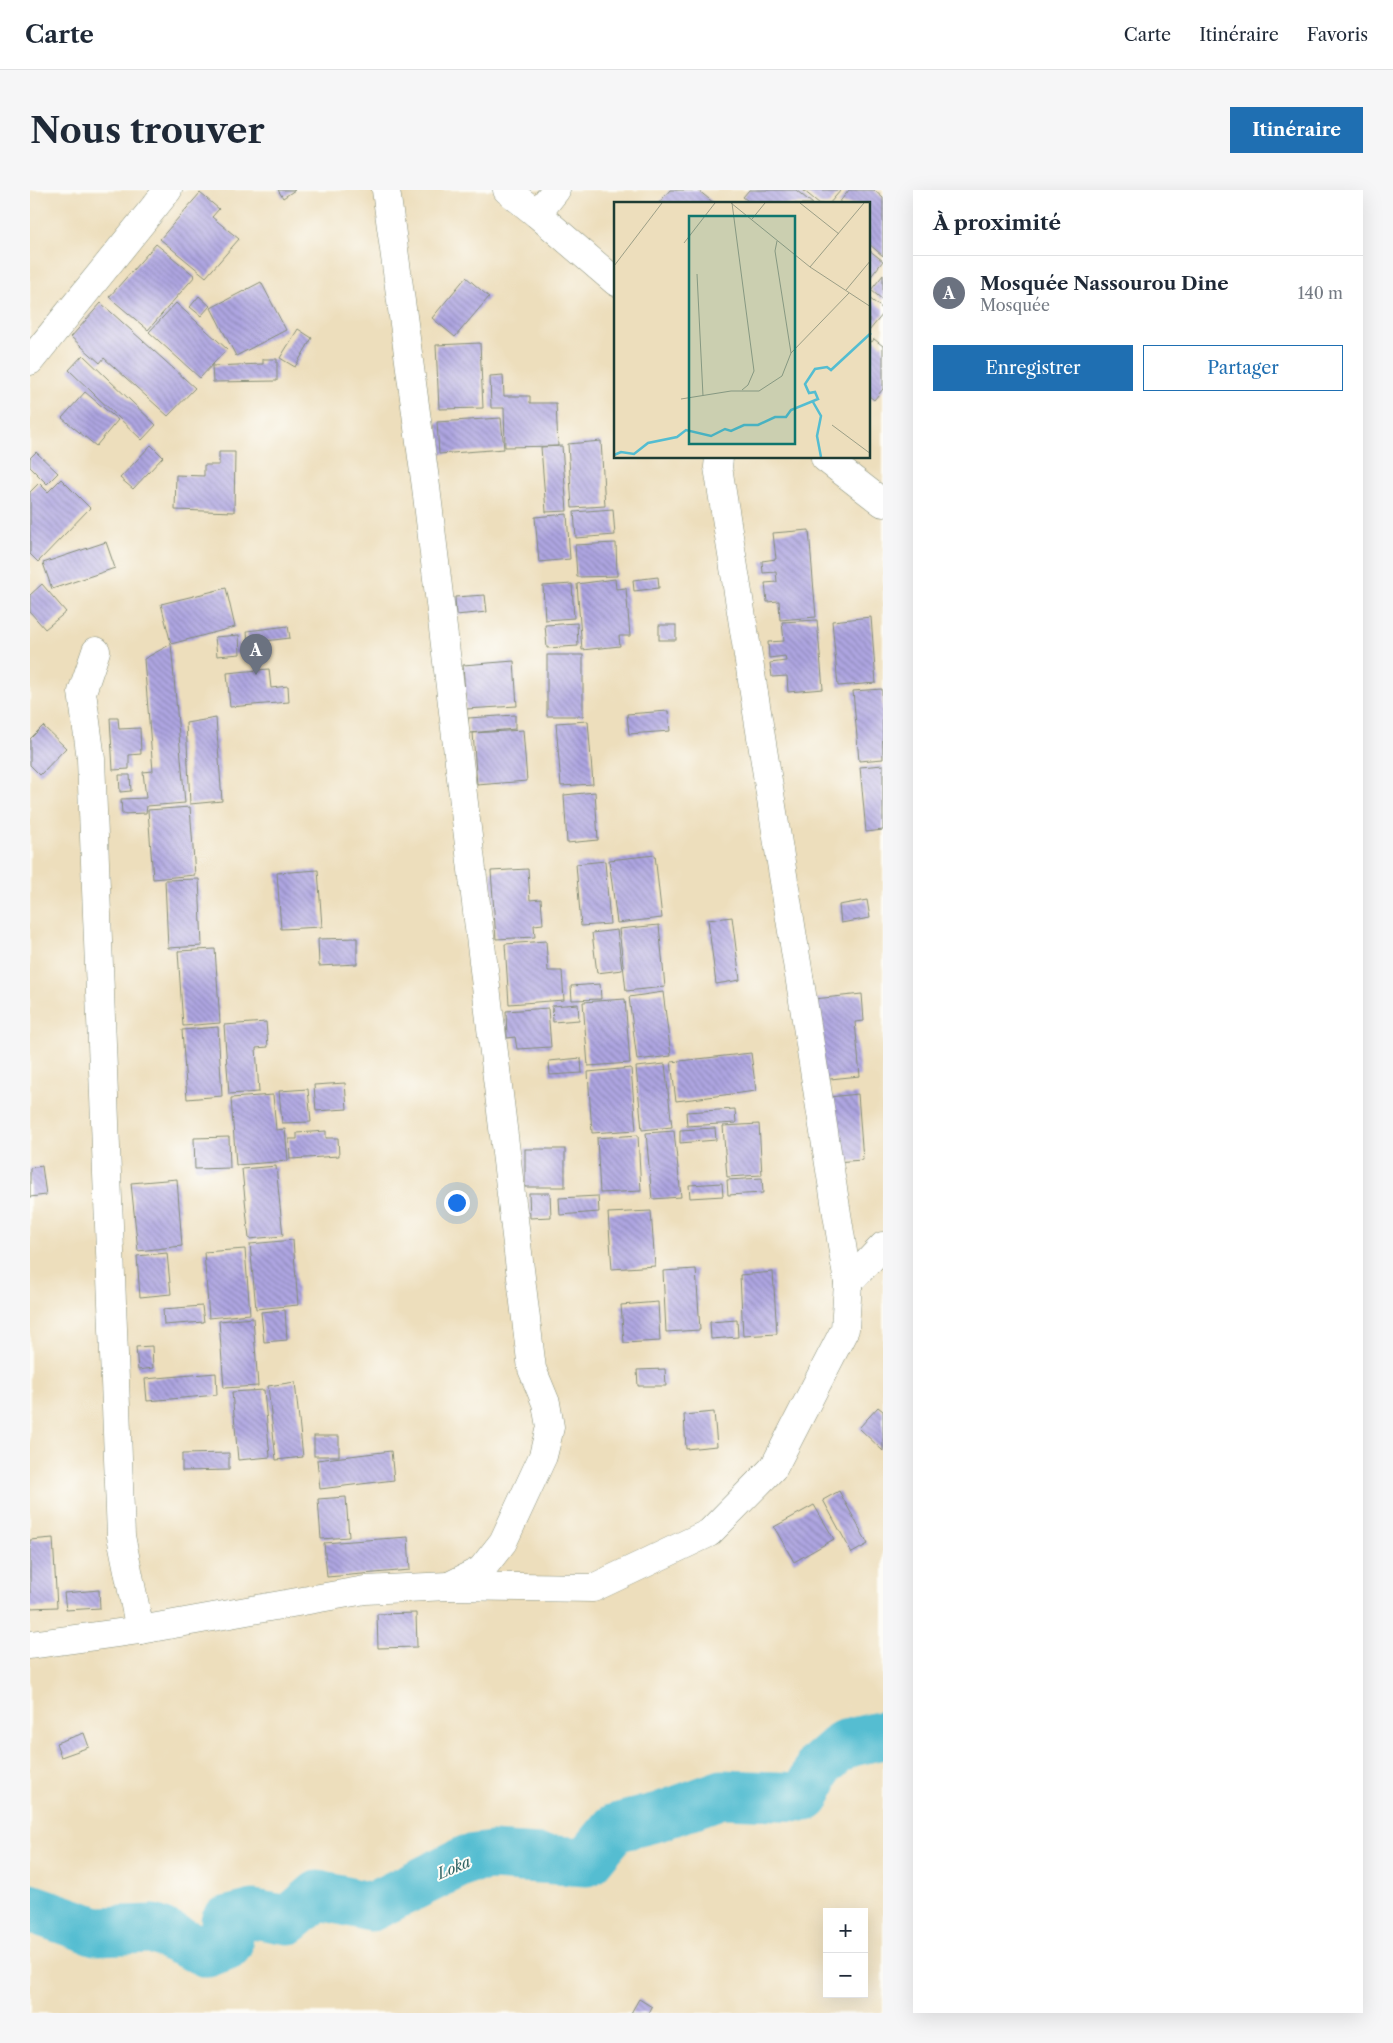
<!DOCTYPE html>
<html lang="fr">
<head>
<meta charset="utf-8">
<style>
  :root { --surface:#fff; --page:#f6f6f7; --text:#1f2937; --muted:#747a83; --line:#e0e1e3; --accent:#1f6fb2 }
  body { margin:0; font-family:"Libre Caslon Text",serif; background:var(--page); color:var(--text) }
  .controls { position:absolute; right:15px; bottom:15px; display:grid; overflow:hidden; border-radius:0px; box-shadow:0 5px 20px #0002 }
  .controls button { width:45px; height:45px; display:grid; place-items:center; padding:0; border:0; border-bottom:1px solid var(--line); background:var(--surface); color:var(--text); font:25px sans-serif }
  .you { position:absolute; left:426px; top:1012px; width:18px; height:18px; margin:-12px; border:4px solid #fff; border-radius:50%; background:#1a73e8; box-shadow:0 0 0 8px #1a73e833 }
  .badge { display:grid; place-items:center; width:32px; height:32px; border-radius:50%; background:var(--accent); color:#fff; font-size:16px; font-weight:700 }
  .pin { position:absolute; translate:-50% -41px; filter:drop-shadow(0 1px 2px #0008) }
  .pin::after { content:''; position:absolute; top:26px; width:18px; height:15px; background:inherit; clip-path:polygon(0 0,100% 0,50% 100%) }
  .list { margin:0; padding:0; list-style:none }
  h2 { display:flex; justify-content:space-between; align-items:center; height:65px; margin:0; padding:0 20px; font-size:21px }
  h2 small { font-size:16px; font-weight:400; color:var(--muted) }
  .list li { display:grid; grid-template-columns:32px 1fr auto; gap:15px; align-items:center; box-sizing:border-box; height:75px; padding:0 20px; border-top:1px solid var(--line) }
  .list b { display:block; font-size:19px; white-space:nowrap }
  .list p { margin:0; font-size:16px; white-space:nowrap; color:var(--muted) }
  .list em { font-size:16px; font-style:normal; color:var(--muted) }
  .actions { display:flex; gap:10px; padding:15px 20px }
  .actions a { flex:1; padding:11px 0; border:1px solid var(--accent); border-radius:0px; text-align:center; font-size:18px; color:var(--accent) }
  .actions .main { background:var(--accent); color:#fff }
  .map { position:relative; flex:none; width:853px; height:1823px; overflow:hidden; border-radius:0px }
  header { display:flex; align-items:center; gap:30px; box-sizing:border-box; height:70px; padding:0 25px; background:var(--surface); border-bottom:1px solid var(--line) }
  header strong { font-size:24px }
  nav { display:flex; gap:28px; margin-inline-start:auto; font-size:18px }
  .intro { display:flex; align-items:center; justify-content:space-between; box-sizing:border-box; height:120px; padding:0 30px }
  h1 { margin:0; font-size:35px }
  .button { padding:12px 22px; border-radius:0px; background:var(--accent); color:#fff; font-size:18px; font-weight:700 }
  main { display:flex; gap:30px; padding:0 30px }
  aside { flex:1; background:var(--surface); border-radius:0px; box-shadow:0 5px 20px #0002 }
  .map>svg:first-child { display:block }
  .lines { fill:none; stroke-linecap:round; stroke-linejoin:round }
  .river { stroke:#54bdd1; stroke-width:49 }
  .building { fill:url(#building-back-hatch) }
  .minor-casing { stroke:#868e78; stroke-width:29 }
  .minor { stroke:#fff; stroke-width:28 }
  .labels { text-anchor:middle; stroke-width:4; stroke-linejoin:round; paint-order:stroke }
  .water-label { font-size:15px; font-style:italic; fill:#2f6363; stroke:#fdfcf7 }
  .inset-river { fill:none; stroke:#54bdd1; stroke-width:2.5 }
  .inset-road { fill:none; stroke:#9b9e86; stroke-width:1 }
  .view { fill:#0f766e; fill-opacity:0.15; stroke:#0f766e; stroke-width:2.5 }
  .inset-edge { fill:none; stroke:#1f3d34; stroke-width:2.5 }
</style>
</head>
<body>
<header>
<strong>Carte</strong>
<nav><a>Carte</a><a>Itinéraire</a><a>Favoris</a></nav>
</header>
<div class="intro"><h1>Nous trouver</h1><a class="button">Itinéraire</a></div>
<main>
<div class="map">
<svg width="853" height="1823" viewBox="0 0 853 1823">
  <defs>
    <pattern id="building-back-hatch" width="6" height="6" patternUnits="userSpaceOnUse" patternTransform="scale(1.25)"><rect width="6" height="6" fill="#aea5e1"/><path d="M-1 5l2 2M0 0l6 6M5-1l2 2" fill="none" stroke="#8d88b7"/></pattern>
  </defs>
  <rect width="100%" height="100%" fill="#fdfcf7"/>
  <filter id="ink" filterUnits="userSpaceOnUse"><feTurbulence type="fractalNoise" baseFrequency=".02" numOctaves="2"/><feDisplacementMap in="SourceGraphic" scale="10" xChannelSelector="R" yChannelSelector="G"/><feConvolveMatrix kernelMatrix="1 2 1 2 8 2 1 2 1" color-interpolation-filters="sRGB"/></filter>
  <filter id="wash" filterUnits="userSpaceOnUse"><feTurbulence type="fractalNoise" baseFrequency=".0096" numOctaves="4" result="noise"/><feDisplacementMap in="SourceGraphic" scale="20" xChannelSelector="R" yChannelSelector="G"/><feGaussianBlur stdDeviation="1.12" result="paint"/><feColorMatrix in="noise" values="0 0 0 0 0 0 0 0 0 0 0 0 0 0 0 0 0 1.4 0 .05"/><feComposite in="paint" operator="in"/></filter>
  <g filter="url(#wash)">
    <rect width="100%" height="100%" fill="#eddebc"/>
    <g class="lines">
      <path class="river" d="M0,1718L66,1741L123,1739L177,1763L198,1755L195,1731L223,1724L259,1730L288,1705L341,1717L438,1669L462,1666L557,1672L585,1638L628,1627L692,1604L776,1607L790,1575L814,1554L853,1545"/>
    </g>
    <g id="blocks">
      <g class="building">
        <path d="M248,0H265L253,8Z"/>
        <path d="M640,0H668L685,14H628Z"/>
        <path d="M719,0H766L783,14H722L713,7Z"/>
        <path d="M773,0H811L799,14H790Z"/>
        <path d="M819,0H844L853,8V66L839,54V14H808Z"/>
        <path d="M170,3L189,19L182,27L209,49L176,87L130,49Z"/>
        <path d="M126,54L165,86L118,140L79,107Z"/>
        <path d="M839,60L853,71L839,89Z"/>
        <path d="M853,85V110L841,100Z"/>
        <path d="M436,87L459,107L425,147L402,128Z"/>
        <path d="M231,92L256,140L206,166L181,118Z"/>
        <path d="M169,106L180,116L171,126L160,117Z"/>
        <path d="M839,108L853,119V124L839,141Z"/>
        <path d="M71,113L165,198L138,226L74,168L70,173L41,147Z"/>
        <path d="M146,113L197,159L170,188L119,142Z"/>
        <path d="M268,139L282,148L265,177L250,168Z"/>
        <path d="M844,149L853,156V199L844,210L839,206V150L842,152Z"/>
        <path d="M450,153L453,218L409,219L406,155Z"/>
        <path d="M53,165L126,235L112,250L39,180Z"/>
        <path d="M233,169H247V191L183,192L182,176L233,174Z"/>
        <path d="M473,185L474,206H500V213H526L528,256L475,257L474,218H461L460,186Z"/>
        <path d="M55,202L88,230L66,256L32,228Z"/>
        <path d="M471,228L474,259L409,264L407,232Z"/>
        <path d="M571,251L575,316L542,318L538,254Z"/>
        <path d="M121,255L133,267L103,299L90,288Z"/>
        <path d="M532,256L537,321L516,322L511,257Z"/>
        <path d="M6,262L28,283L17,294L0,277V268Z"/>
        <path d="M189,262H205L204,322L145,320L146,285L174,286V275H189Z"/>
        <path d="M31,289L60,318L8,372L0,364V302L9,293L18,302Z"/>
        <path d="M583,319L585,345L546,348L544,322Z"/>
        <path d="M537,324L540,369L509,372L505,327Z"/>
        <path d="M779,340L786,427L750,430L749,411L737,412L735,393L747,392L746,382L733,383L732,371L746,369L743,343Z"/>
        <path d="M76,352L85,378L22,399L13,373Z"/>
        <path d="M586,353L587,386L547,387L545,355Z"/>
        <path d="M628,387L629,398L604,401L603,390Z"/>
        <path d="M585,389L586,399L596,398L600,446H589L590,456L552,460L547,394Z"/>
        <path d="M12,394L36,422L15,439L0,422V405Z"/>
        <path d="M542,394L544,428L515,430L513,396Z"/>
        <path d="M196,398L205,437L141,454L131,414Z"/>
        <path d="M455,405L457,422L426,425L425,407Z"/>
        <path d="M841,427L846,493L808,496L802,431Z"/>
        <path d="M787,430L793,499L758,502L757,486L742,487L740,473L756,471L755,466L739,468L738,452L754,451L752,432Z"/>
        <path d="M547,433L548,456L517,458L515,435Z"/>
        <rect x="629" y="435" width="17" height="15"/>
        <path d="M258,436L260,448L218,453L217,441Z"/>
        <path d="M209,445L210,464L187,466L185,447Z"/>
        <path d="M141,454L155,613L117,616L116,623L92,624L91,609L116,608L113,582L123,581L114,469Z"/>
        <rect x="517" y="465" width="36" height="61"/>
        <path d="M484,471L487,516L436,519L433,475Z"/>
        <path d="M239,479L241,498L258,496L259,512L200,517L197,483Z"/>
        <path d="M852,499L853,569L829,571L823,501Z"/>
        <path d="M638,521L640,541L599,544L597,524Z"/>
        <path d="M485,525V539L439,543L438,528Z"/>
        <path d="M80,528H88L89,539L110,538L111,564L99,565V579L83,580Z"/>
        <path d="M186,528L192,611L160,614L156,533Z"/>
        <path d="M558,531L563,594L531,596L526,533Z"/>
        <path d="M13,536L36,558L10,585L0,575V549Z"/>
        <path d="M493,540L497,591L447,595L443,543Z"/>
        <path d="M853,575V640L836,642L830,577Z"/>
        <path d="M89,585H100L101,601L90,602Z"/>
        <path d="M565,602L568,650L537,653L534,605Z"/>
        <path d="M160,617L165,685L123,689L118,620Z"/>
        <path d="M625,665L632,728L587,733L579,670Z"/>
        <path d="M575,671L580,734L551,736L546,674Z"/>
        <path d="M498,679L500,710L511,709L513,734L504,735L505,747L466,749L461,681Z"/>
        <path d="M288,680L292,737L251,739L247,683Z"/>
        <path d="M169,689L172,756L138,758L135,690Z"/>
        <path d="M837,710L840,728L811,733L809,715Z"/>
        <path d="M702,727L710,790L686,794L678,730Z"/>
        <path d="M629,735L635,797L596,801L589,739Z"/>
        <path d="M587,740L592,780L567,783L562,743Z"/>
        <path d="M327,748V774L289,776L288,749Z"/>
        <path d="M516,751L518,781H532L534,810L479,814L475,754Z"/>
        <path d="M185,759L190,833L153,836L148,761Z"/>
        <path d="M570,794L571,809L542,810L541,796Z"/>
        <path d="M633,802L641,866L607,870L599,807Z"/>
        <path d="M832,804L834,831L825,832L830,886L790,890L784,809Z"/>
        <path d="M595,809L600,873L558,876L553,812Z"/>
        <path d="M548,814L549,830L523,832L522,816Z"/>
        <path d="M518,818L521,857L487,859L485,847L477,848L476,821Z"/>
        <path d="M236,832L238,857L226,858L229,902L199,904L194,835Z"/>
        <path d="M188,837L192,906L157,909L152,840Z"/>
        <path d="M721,863L726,901L646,911L641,872Z"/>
        <path d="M551,868L552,883L520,885L519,871Z"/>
        <path d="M635,874L642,937L612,940L606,877Z"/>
        <path d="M601,878L606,940L562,943L558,882Z"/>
        <path d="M315,893L317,919L286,921L284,895Z"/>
        <path d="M278,899L281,932L252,933L249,901Z"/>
        <path d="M828,904L833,970L804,972L799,907Z"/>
        <path d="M243,905L246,940L255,939L258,971L206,975L201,908Z"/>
        <path d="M705,919L706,933L657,936L656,922Z"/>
        <path d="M729,934L732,985L697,987L693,936Z"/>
        <path d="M685,938L686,950L650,953V940Z"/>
        <path d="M296,941V948H308L309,966L260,969L259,949H267V943Z"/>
        <path d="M644,941L651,1007L622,1009L616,943Z"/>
        <path d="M608,945L611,1001L570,1003L567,948Z"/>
        <path d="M199,947L200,978L165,979L164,948Z"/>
        <rect x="495" y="959" width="40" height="38"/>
        <path d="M12,976L16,1005L0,1007V978Z"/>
        <path d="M246,976L253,1046L219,1049L212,979Z"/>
        <path d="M732,988L733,1003L698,1005L697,990Z"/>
        <path d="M147,989L152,1056L108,1061L101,993Z"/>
        <path d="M692,993L693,1006L660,1008L659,995Z"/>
        <path d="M499,1003H520L521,1027L500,1028Z"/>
        <path d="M568,1006L569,1022L530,1025L529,1008Z"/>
        <path d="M621,1021L625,1076L582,1079L578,1023Z"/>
        <path d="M263,1050L268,1115L226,1119L220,1054Z"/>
        <path d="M215,1059L220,1124L179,1128L174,1062Z"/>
        <path d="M137,1063L141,1104L110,1107L107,1066Z"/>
        <path d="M666,1079L670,1140L636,1142L633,1081Z"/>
        <path d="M743,1082L747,1144L713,1146L710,1085Z"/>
        <path d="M628,1112L630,1151L594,1153L591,1115Z"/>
        <path d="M172,1116L174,1132L134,1135L133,1119Z"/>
        <path d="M255,1120L257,1150L234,1152L231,1122Z"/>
        <path d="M223,1128L228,1196L194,1198L189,1131Z"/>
        <path d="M707,1130L708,1147L681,1149L680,1132Z"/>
        <path d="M122,1156L123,1178L108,1180L106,1157Z"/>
        <path d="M635,1179L636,1196H608L607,1180Z"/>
        <path d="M186,1183L187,1205L117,1211L115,1189Z"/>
        <path d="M265,1192L273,1267L246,1270L238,1196Z"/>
        <path d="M234,1200L240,1267L208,1270L202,1202Z"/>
        <path d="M848,1217L853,1221V1261L829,1238Z"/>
        <path d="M684,1222L687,1256L656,1259L654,1225Z"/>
        <rect x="284" y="1246" width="25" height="20"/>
        <path d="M361,1261L364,1290L290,1299L287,1270Z"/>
        <path d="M199,1263V1280L152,1281V1264Z"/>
        <path d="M809,1301L838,1354L822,1363L793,1310Z"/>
        <path d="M316,1307L319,1347L291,1349L288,1309Z"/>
        <path d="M784,1315L804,1349L764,1372L744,1337Z"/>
        <path d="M378,1347L380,1380L297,1387L294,1353Z"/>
        <path d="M23,1348L27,1417L0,1418V1350Z"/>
        <path d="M69,1400L70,1418L36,1420L34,1403Z"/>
        <path d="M386,1423L387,1457L348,1458L347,1424Z"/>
        <path d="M54,1543L59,1557L31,1567L26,1553Z"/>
        <path d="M609,1809L622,1817L619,1823H601Z"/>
      </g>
    </g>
  </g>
  <g filter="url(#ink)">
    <use href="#blocks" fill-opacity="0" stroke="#868e78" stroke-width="1"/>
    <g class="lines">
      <defs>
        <g id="minor">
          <path d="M356,0L396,297L502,1179L516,1213L520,1237L513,1266L473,1352L451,1380L419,1396"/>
          <path d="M477,0L507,24L586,92"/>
          <path d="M507,24L526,0"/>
          <path d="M0,171L138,0"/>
          <path d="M795,268L853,313"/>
          <path d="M66,461L52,502L61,569L91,1346L110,1440"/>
          <path d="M818,1093L853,1056"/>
          <path d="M0,1455L110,1440L335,1400L418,1396L563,1398L679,1343L744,1277L815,1139L818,1093L688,277L689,268"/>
        </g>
      </defs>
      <use href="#minor" class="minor-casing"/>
      <use href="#minor" class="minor"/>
    </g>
  </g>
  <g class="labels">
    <g class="water-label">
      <text transform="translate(424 1678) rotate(-23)" y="5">Loka</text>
    </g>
  </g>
  <g transform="translate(584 12)">
    <rect width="256" height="256" fill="#eddebc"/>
    <path class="inset-river" d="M199,200L207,214L203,234L207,255M0,253L7,250L20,252L34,241L63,235L72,228L97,234L111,227L117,229L130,223H144L161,215H172L177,208L204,197L201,190L195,191L191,182L201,167L213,165L217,168L257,131"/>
    <path class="inset-road" d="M117,1L196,65L257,105M118,1L140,169L134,183L128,188M186,1L225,32M138,17L151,1M70,41L101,1M0,64L48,1M196,65L250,1M83,72L89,194M232,88L257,58M177,151L235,91M67,197L117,189H145L168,174L177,151L161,49L163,39M218,223L257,252"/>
    <path class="view" d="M75,14H181V242H75Z"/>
    <rect width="256" height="256" class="inset-edge"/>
  </g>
</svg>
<div class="controls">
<button>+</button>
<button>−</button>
</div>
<div class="you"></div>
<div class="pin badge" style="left:226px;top:485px;background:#6b7280">A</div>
</div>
<aside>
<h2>À proximité<small></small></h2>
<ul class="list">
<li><span class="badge" style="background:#6b7280">A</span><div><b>Mosquée Nassourou Dine</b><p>Mosquée</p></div><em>140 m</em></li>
</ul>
<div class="actions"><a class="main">Enregistrer</a><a>Partager</a></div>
</aside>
</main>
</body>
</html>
